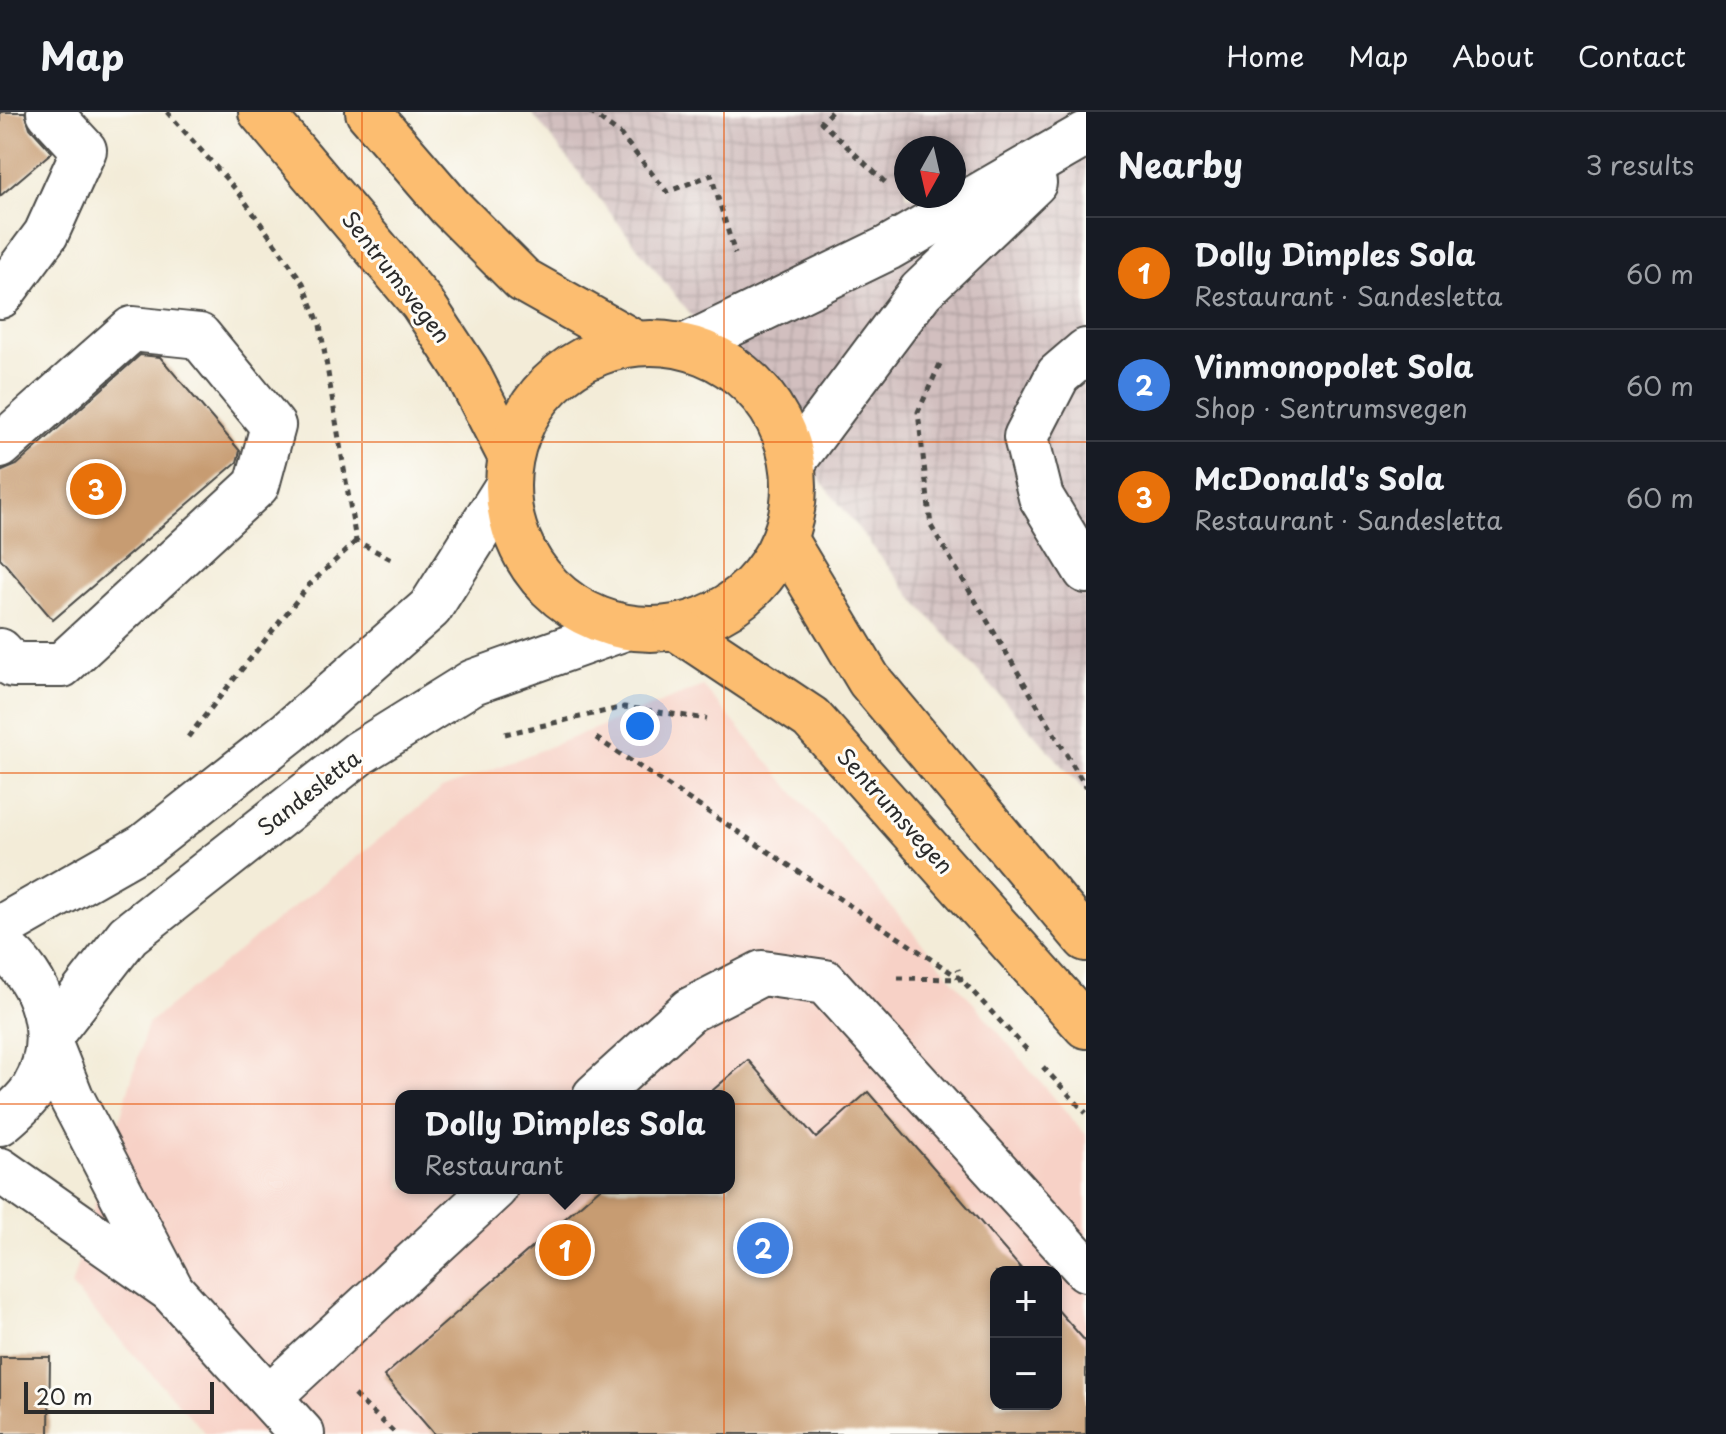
<!DOCTYPE html>
<html lang="en">
<head>
<meta charset="utf-8">
<style>
  :root { --surface:#171b24; --page:#242831; --text:#f1f3f6; --muted:#9ea1a6; --line:#363941; --accent:#7c3aed }
  body { margin:0; font-family:"Playpen Sans",sans-serif; background:var(--page); color:var(--text) }
  .controls { position:absolute; right:24px; bottom:24px; display:grid; overflow:hidden; border-radius:16px; box-shadow:0 4px 12px #0003 }
  .controls button { width:72px; height:72px; display:grid; place-items:center; padding:0; border:0; border-bottom:2px solid var(--line); background:var(--surface); color:var(--text); font:40px sans-serif }
  .compass { position:absolute; left:894px; top:24px; width:72px; height:72px; border-radius:50%; background:var(--surface); box-shadow:0 4px 12px #0003; rotate:188deg }
  .scale { position:absolute; left:24px; bottom:20px; width:190px; box-sizing:border-box; padding-left:8px; border:4px solid #2b2b2b; border-top:0; font-size:22px; line-height:28px; white-space:nowrap; color:#2b2b2b; -webkit-text-stroke:6px #fdfcf7; paint-order:stroke }
  .you { position:absolute; left:640px; top:614px; width:28px; height:28px; margin:-20px; border:6px solid #fff; border-radius:50%; background:#1a73e8; box-shadow:0 0 0 12px #1a73e833 }
  .badge { display:grid; place-items:center; width:52px; height:52px; border-radius:50%; background:var(--accent); color:#fff; font-size:26px; font-weight:700 }
  .pin { position:absolute; translate:-50% -50%; border:4px solid #fff; box-shadow:0 2px 8px #0006 }
  .popup { position:absolute; left:395px; top:978px; width:340px; height:104px; box-sizing:border-box; display:grid; place-content:center; border-radius:16px; background:var(--surface); filter:drop-shadow(0 2px 6px #0005); font-size:26px; white-space:nowrap; color:var(--muted) }
  .popup b { font-size:30px; color:var(--text) }
  .popup::after { content:''; position:absolute; left:50%; top:100%; margin-left:-16px; border:16px solid transparent; border-top-color:var(--surface) }
  .list { margin:0; padding:0; list-style:none }
  h2 { display:flex; justify-content:space-between; align-items:center; height:104px; margin:0; padding:0 32px; font-size:34px }
  h2 small { font-size:26px; font-weight:400; color:var(--muted) }
  .list li { display:grid; grid-template-columns:52px 1fr auto; gap:24px; align-items:center; box-sizing:border-box; height:112px; padding:0 32px; border-top:2px solid var(--line) }
  .list b { display:block; font-size:30px; white-space:nowrap }
  .list p { margin:0; font-size:26px; white-space:nowrap; color:var(--muted) }
  .list em { font-size:26px; font-style:normal; color:var(--muted) }
  .map { position:relative; flex:none; width:1086px; height:1322px; overflow:hidden }
  header { display:flex; align-items:center; gap:48px; box-sizing:border-box; height:112px; padding:0 40px; background:var(--surface); border-bottom:2px solid var(--line) }
  header strong { font-size:38px }
  nav { display:flex; gap:44px; margin-inline-start:auto; font-size:28px }
  main { display:flex }
  aside { flex:1; background:var(--surface) }
  .map>svg:first-child { display:block }
  .built { fill:#f7d1c6; fill-rule:evenodd }
  .industrial { fill:url(#industrial-grid); fill-rule:evenodd }
  .building { fill:#c79c72 }
  .lines { fill:none; stroke-linecap:round; stroke-linejoin:round }
  .minor-casing { stroke:#494845; stroke-width:48 }
  .major-casing { stroke:#494845; stroke-width:48 }
  .path { stroke:#494845; stroke-width:5; stroke-dasharray:6 6; stroke-linecap:butt }
  .minor { stroke:#fff; stroke-width:44 }
  .major { stroke:#fcbd6f; stroke-width:44 }
  .grid { fill:none; stroke:#e8590c; stroke-width:2; stroke-opacity:0.55 }
  .labels { text-anchor:middle; stroke-width:6; stroke-linejoin:round; paint-order:stroke }
  .street-label { font-size:22px; fill:#2b2b2b; stroke:#fdfcf7 }
</style>
</head>
<body>
<header>
<strong>Map</strong>
<nav><a>Home</a><a>Map</a><a>About</a><a>Contact</a></nav>
</header>
<main>
<div class="map">
<svg width="1086" height="1322" viewBox="0 0 1086 1322">
  <defs>
    <pattern id="industrial-grid" width="8" height="8" patternUnits="userSpaceOnUse" patternTransform="scale(2)"><rect width="8" height="8" fill="#d2bfbf"/><path d="M0 4h8M4 0v8" fill="none" stroke="#b4a4a4"/></pattern>
  </defs>
  <rect width="100%" height="100%" fill="#fdfcf7"/>
  <filter id="ink" filterUnits="userSpaceOnUse"><feTurbulence type="fractalNoise" baseFrequency=".0125" numOctaves="2"/><feDisplacementMap in="SourceGraphic" scale="16" xChannelSelector="R" yChannelSelector="G"/><feConvolveMatrix kernelMatrix="1 2 1 2 8 2 1 2 1" color-interpolation-filters="sRGB"/></filter>
  <filter id="wash" filterUnits="userSpaceOnUse"><feTurbulence type="fractalNoise" baseFrequency=".006" numOctaves="4" result="noise"/><feDisplacementMap in="SourceGraphic" scale="32" xChannelSelector="R" yChannelSelector="G"/><feGaussianBlur stdDeviation="1.8" result="paint"/><feColorMatrix in="noise" values="0 0 0 0 0 0 0 0 0 0 0 0 0 0 0 0 0 1.4 0 .05"/><feComposite in="paint" operator="in"/></filter>
  <g filter="url(#wash)">
    <rect width="100%" height="100%" fill="#f3ecd8"/>
    <path class="built" d="M703,574L1086,1023V1322H206L71,1174L148,911L442,677ZM401,984H729V1076H401ZM996,1160H1056V1292H996Z"/>
    <path class="industrial" d="M531,0H1086V680L917,491ZM906,36H954V84H906Z"/>
    <g id="blocks">
      <g class="building">
        <path d="M0,0H25L30,16L52,40L0,84Z"/>
        <path d="M140,243L160,245L240,339L237,350L53,508L0,446V360L17,353Z"/>
        <path d="M748,948L816,1026L868,980L1024,1160H996V1292H1056V1196L1086,1230V1322H434L384,1264L600,1076H729V984H706Z"/>
        <path d="M0,1245H50L49,1322H0Z"/>
      </g>
    </g>
  </g>
  <g filter="url(#ink)">
    <use href="#blocks" fill-opacity="0" stroke="#494845" stroke-width="2"/>
    <g class="lines">
      <defs>
        <g id="minor">
          <path d="M0,184L46,122L84,38L49,0"/>
          <path d="M686,234L888,136L1086,22"/>
          <path d="M1086,239L1058,263L1026,325L1041,385L1086,459"/>
          <path d="M0,334L132,217L199,224L273,314L257,373L62,553H13L0,539"/>
          <path d="M793,350L921,179L1034,71"/>
          <path d="M0,816L144,734L289,620L430,496L506,376"/>
          <path d="M0,834C43,866 63,926 34,976C27,988 11,1002 0,1011"/>
          <path d="M49,925L128,823L359,641L473,570L625,516"/>
          <path d="M49,930L71,985L172,1179L302,1322"/>
          <path d="M595,984L690,898L762,861L825,870L1086,1157"/>
          <path d="M0,1058L167,1175"/>
          <path d="M269,1285L495,1076"/>
        </g>
        <g id="major">
          <path d="M261,0L422,191L466,258L510,344"/>
          <path d="M368,0L449,94L523,168L635,231"/>
          <circle cx="651" cy="374" r="143"/>
          <path d="M785,428L869,568L1086,827"/>
          <path d="M676,516L811,606L1086,914"/>
        </g>
      </defs>
      <use href="#minor" class="minor-casing"/>
      <use href="#major" class="major-casing"/>
      <g class="path">
        <path d="M167,0L239,81L303,171L320,213L356,429L395,449"/>
        <path d="M590,0L620,22L667,80L711,63L735,142"/>
        <path d="M831,0L821,10L889,74"/>
        <path d="M940,252L918,300L931,414L1086,675"/>
        <path d="M505,622L624,595L707,607"/>
        <path d="M188,625L309,473L356,429"/>
        <path d="M596,626L961,867L1028,939"/>
        <path d="M898,866L961,867L958,857"/>
        <path d="M1043,955L1086,1001"/>
        <path d="M354,1283L396,1322"/>
      </g>
      <use href="#minor" class="minor"/>
      <use href="#major" class="major"/>
    </g>
  </g>
  <path class="grid" d="M362,0V1322M724,0V1322M0,330H1086M0,661H1086M0,992H1086"/>
  <g class="labels">
    <g class="street-label">
      <text transform="translate(396 165) rotate(52)" y="8">Sentrumsvegen</text>
      <text transform="translate(309 681) rotate(-38)" y="8">Sandesletta</text>
      <text transform="translate(895 699) rotate(48)" y="8">Sentrumsvegen</text>
    </g>
  </g>
</svg>
<div class="controls">
<button>+</button>
<button>−</button>
</div>
<svg class="compass" viewBox="-18 -18 36 36"><path d="M0-13l5 13h-10z" fill="#e53935"/><path d="M0 13l5-13h-10z" fill="#9ea1a6"/></svg>
<div class="scale">20 m</div>
<div class="you"></div>
<div class="pin badge" style="left:565px;top:1138px;background:#e8710a">1</div>
<div class="popup"><b>Dolly Dimples Sola</b>Restaurant</div>
<div class="pin badge" style="left:763px;top:1136px;background:#3f7fe0">2</div>
<div class="pin badge" style="left:96px;top:377px;background:#e8710a">3</div>
</div>
<aside>
<h2>Nearby<small>3 results</small></h2>
<ul class="list">
<li><span class="badge" style="background:#e8710a">1</span><div><b>Dolly Dimples Sola</b><p>Restaurant · Sandesletta</p></div><em>60 m</em></li>
<li><span class="badge" style="background:#3f7fe0">2</span><div><b>Vinmonopolet Sola</b><p>Shop · Sentrumsvegen</p></div><em>60 m</em></li>
<li><span class="badge" style="background:#e8710a">3</span><div><b>McDonald's Sola</b><p>Restaurant · Sandesletta</p></div><em>60 m</em></li>
</ul>
</aside>
</main>
</body>
</html>
